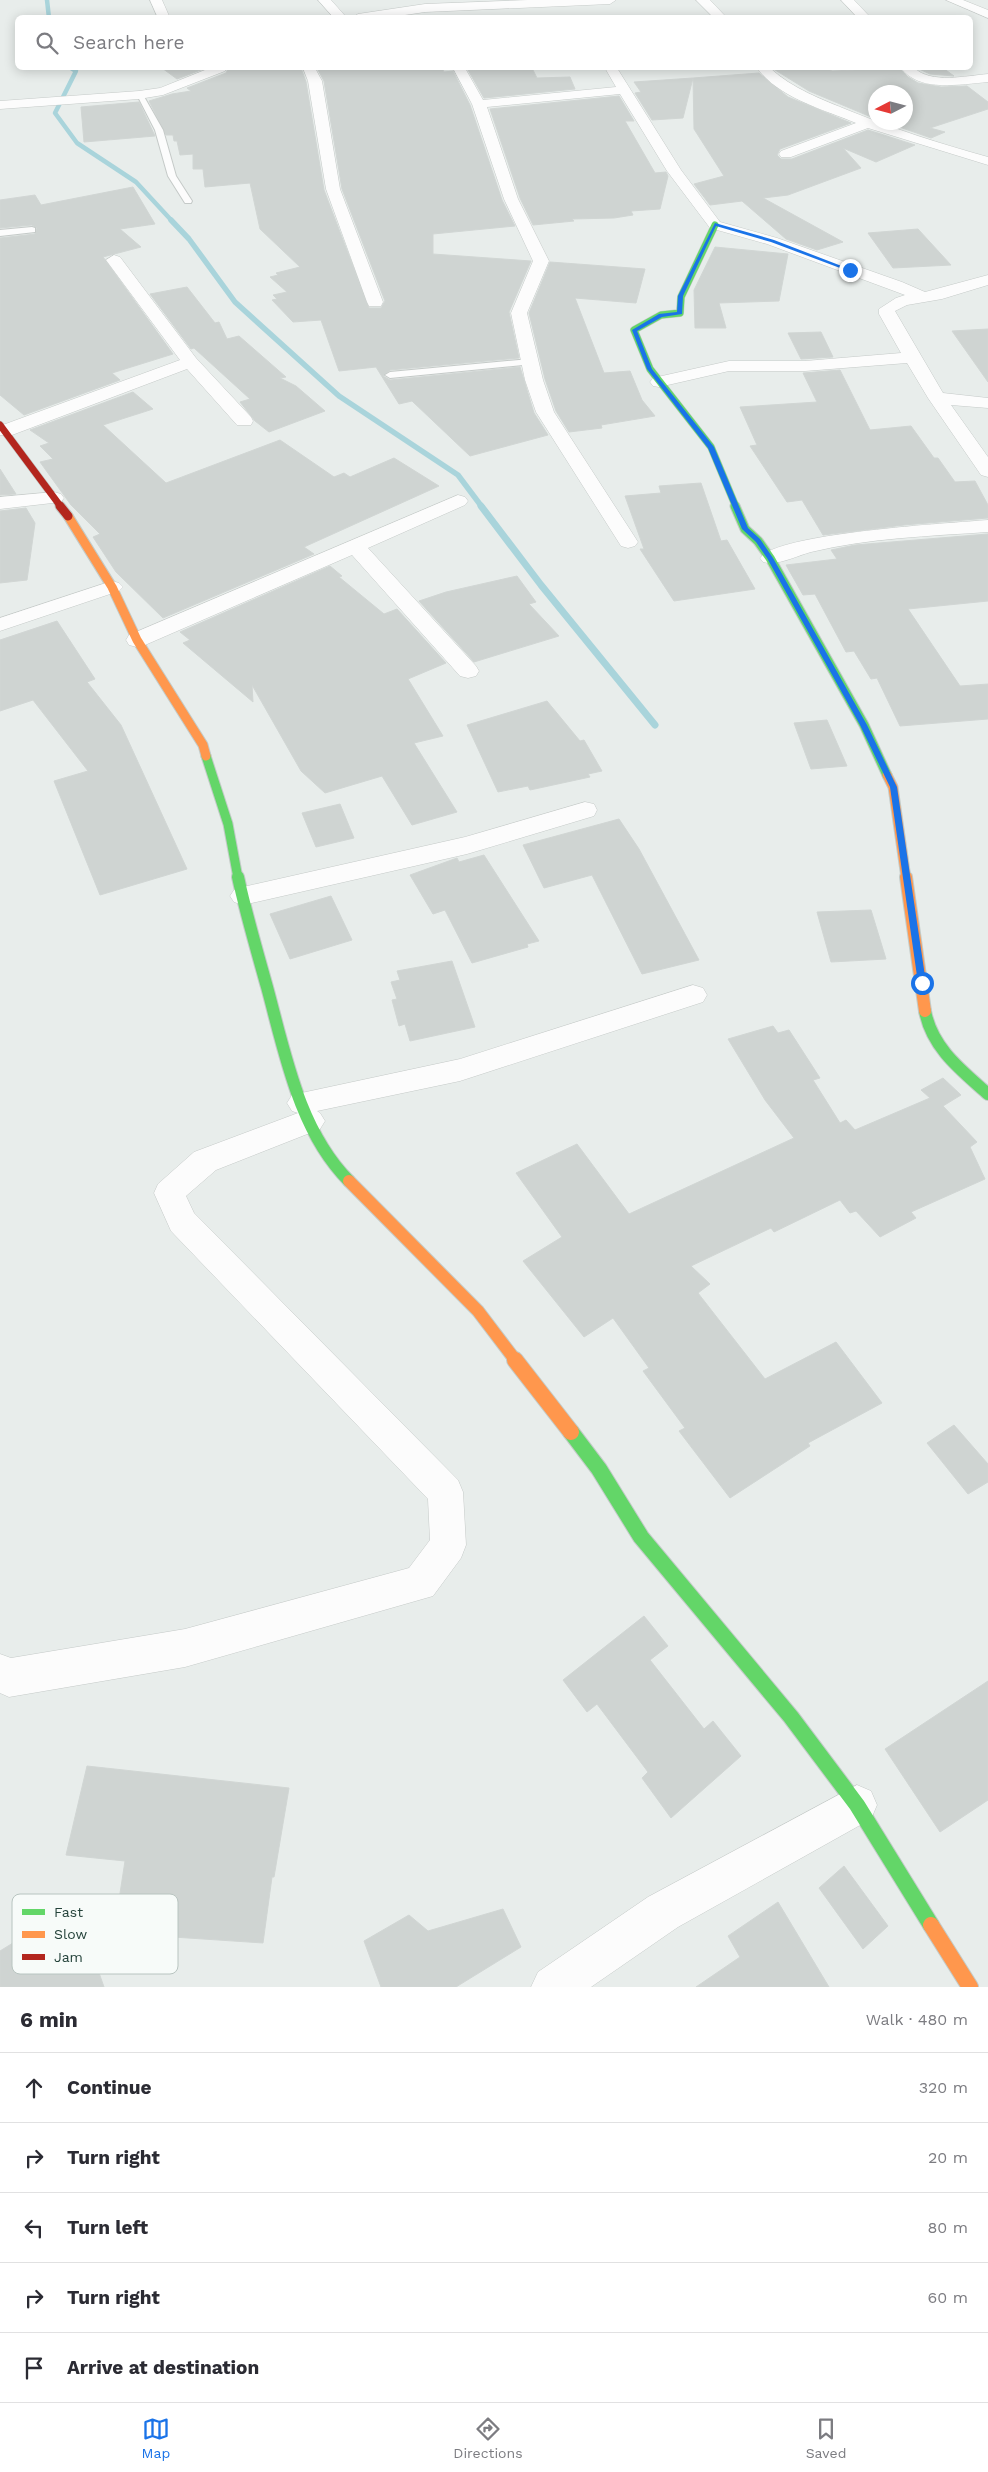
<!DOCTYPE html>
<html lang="en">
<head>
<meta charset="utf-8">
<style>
  :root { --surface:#fff; --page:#f2f2f3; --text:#2b2b33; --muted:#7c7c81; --line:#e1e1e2; --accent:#1a73e8 }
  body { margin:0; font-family:"Work Sans",sans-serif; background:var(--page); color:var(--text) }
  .compass { position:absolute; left:868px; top:85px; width:45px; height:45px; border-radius:50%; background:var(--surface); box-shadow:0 2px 12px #0003; rotate:264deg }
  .stop { position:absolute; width:15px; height:15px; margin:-11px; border:4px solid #1a73e8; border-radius:50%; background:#fff }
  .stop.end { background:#1a73e8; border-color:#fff; box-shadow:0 1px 5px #0008 }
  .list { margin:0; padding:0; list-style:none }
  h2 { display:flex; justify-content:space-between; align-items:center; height:65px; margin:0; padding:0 20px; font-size:21px }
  h2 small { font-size:16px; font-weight:400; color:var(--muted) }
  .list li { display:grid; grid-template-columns:32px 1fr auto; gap:15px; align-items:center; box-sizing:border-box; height:70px; padding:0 20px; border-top:1px solid var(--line) }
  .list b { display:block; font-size:19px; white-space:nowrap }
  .list em { font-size:16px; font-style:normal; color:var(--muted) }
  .icon { flex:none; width:28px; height:28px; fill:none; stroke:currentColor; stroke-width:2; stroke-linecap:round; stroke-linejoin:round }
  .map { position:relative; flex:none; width:988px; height:1987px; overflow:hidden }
  .search { position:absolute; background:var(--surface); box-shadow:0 2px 12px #0003; left:15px; right:15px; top:15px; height:55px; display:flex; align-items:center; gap:12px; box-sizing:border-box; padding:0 18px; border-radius:8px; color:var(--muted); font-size:19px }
  .sheet { height:415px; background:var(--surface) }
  nav { display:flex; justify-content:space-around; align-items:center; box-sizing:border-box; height:70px; border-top:1px solid var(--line); background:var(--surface); font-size:14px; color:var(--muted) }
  nav a { display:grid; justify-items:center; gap:2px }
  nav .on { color:var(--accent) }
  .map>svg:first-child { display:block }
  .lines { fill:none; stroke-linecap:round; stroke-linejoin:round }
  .stream-far2 { stroke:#a9d4db; stroke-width:4.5 }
  .stream-far1 { stroke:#a9d4db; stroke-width:5.5 }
  .stream { stroke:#a9d4db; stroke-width:7 }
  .building { fill:#cfd4d2; stroke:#d1d6d4 }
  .lane-casing { stroke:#c5cac8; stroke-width:2 }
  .street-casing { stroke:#c5cac8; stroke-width:1 }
  .fast-far3-casing { stroke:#c3cbc8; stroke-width:8 }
  .fast-far2-casing { stroke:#c3cbc8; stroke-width:11 }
  .fast-far1-casing { stroke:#c3cbc8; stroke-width:14 }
  .fast-casing { stroke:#c3cbc8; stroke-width:18 }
  .slow-far2-casing { stroke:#c3cbc8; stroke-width:11 }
  .slow-far1-casing { stroke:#c3cbc8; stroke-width:14 }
  .slow-casing { stroke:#c3cbc8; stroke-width:18 }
  .jam-far1-casing { stroke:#c3cbc8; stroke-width:8 }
  .jam-casing { stroke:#c3cbc8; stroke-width:11 }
  .lane { fill:#fcfcfc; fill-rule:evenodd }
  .street { fill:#fcfcfc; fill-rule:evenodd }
  .fast-far3 { stroke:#63d668; stroke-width:7 }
  .fast-far2 { stroke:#63d668; stroke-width:9 }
  .fast-far1 { stroke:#63d668; stroke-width:12 }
  .fast { stroke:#63d668; stroke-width:16 }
  .slow-far2 { stroke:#ff974d; stroke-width:9 }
  .slow-far1 { stroke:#ff974d; stroke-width:12 }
  .slow { stroke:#ff974d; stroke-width:16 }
  .jam-far1 { stroke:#b3261e; stroke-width:7 }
  .jam { stroke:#b3261e; stroke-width:9 }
  .route { fill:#1a73e8 }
  .key { fill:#f7fbf9; stroke:#b8c4c0; stroke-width:1 }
  .key-label { font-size:14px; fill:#24423a }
</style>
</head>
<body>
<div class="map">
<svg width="988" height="1987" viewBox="0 0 988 1987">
  <rect width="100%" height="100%" fill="#e8edeb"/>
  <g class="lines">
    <g class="stream-far2">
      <path d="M47,0L49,18"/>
      <path d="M71,68L76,71L55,113L77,143L136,182L172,221"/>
    </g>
    <path class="stream-far1" d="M171,220L189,239L235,302L339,396L458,475L482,507"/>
    <path class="stream" d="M481,506L541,585L655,725"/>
  </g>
  <g class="building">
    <path d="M162,68H206L177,79Z"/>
    <path d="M532,68L537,78L570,77L575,89L484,98L468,70Z"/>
    <path d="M772,68H827L832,71L899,68L908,77L918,83L941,87L967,86L988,102V109L930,128L945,132L931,138L885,122H906V92H876V119L809,91Z"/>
    <path d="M917,68H943L954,76L930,74Z"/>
    <path d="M228,69L301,68L306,82L324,190L369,308H381L385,301L342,189L324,81L317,68H442L444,72L453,71L470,105L502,200L515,226L433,234V254L531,261L509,312L519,358L390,370L383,376L390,380L520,367L534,413L548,435L470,456L412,401L399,404L376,367L339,371L321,320L293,322L272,300L277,299L273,295L287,292L270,277L278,275L276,273L300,267L260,229L250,183L205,187L203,169H193V154L180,155L177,141H174L173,135H166L149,101L172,94L191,91L187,88L226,73Z"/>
    <path d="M759,73L788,97L851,123L780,149L777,155L781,159H792L868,130L915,145L876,162L843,148L861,168L788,195L763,198L843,242L817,250L786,239L742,201L710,205L694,184L724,176L694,129L693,78Z"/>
    <path d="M693,78L683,118L652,120L635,93L641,92L634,82Z"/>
    <path d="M619,96L634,121H625L655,173L666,172L668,176L660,209L631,211L633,215L614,218L572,219L574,221L533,225L520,198L490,109Z"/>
    <path d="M139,102L155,136L84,142L81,107Z"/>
    <path d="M133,187L155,224L120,229L141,247L103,257L173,354L112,373L120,380L24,415L0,395V238L35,234L37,228L32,225L0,228V200L35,195L41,205Z"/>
    <path d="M918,229L951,265L893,268L868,233Z"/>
    <path d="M715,247L788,254L779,301L719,303L726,328H695L694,290Z"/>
    <path d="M550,262L645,269L636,303L575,298L604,373L630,371L642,400L655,416L601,425L602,428L569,432L556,411L545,379L529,313Z"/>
    <path d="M187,287L215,323L219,322L227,339L239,336L286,377L280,378L296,386L325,411L269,432L255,421L240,402L250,399L194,348L191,349L150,294Z"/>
    <path d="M988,329V382L952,331Z"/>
    <path d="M821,332L833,357L801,359L788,333Z"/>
    <path d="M840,370L870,430L911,426L934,458H938L955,482L975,481L988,505V518L904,525L823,535L802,500L787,502L750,446L757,445L740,407L817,402L803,373Z"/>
    <path d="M133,392L153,409L103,425L166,483L280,440L334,477L344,473L350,477L394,458L439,486L304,547L314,554L163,618L116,572L93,537L100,534L71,505L40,462L53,459L40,446L49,443L30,430Z"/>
    <path d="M0,469L16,494L0,495Z"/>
    <path d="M701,483L721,541L727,540L755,589L674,601L640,549H644L625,496L661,493L659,486Z"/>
    <path d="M26,508L35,523L27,580L0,583V511Z"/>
    <path d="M988,534V601L908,609L960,686L988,684V719L900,726L877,678L871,679L854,651L846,652L815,594L803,595L786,565L837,559L831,550L855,545Z"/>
    <path d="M330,566L342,576L339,577L384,614L397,609L446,663L408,679L443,736L414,743L457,812L412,825L382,776L325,793L301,771L252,685L253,702L183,643L190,640L180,632Z"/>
    <path d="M517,576L536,602L529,604L559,636L474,662L419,601L446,592Z"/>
    <path d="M57,621L95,679L87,682L121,725L187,869L100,895L54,781L88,771L33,700L0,711V640Z"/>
    <path d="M547,701L580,741L584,740L602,771L588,774L590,777L530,790L528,786L498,792L467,725Z"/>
    <path d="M827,720L847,766L811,769L794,723Z"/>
    <path d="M340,804L354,838L316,847L302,813Z"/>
    <path d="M619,819L639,849L699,960L642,974L592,875L544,888L523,845Z"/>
    <path d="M484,855L539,941L527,944L528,947L472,963L445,910L433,914L410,875L457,858L459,862Z"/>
    <path d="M331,896L352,940L290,959L270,914Z"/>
    <path d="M871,910L886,959L831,962L817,912Z"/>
    <path d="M452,961L475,1027L410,1041L405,1024L399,1026L392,1000L397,999L391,982L400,980L397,971Z"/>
    <path d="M773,1026L778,1033L789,1030L820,1078L813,1080L840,1123L846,1120L855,1130L930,1098L921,1090L943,1078L961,1095L943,1106L977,1142L970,1147L985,1179L911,1212L916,1218L880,1237L856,1211L850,1213L840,1200L774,1232L771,1228L691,1266L710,1284L698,1293L765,1379L836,1342L882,1403L808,1443L810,1446L730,1498L679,1431L685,1428L643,1371L649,1368L613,1318L584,1337L523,1261L562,1237L516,1173L577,1144L629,1214L794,1138L765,1100L728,1039Z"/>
    <path d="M954,1425L988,1464V1482L968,1494L927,1443Z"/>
    <path d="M644,1616L668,1646L650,1660L704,1729L713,1721L741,1756L671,1818L642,1778L648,1772L597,1704L587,1712L563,1680Z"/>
    <path d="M988,1681V1800L940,1832L885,1749Z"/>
    <path d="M87,1766L289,1788L274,1877H272L263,1943L173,1937L171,1947L112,1945L125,1861L66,1855Z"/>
    <path d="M844,1866L888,1926L863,1949L819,1888Z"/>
    <path d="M778,1902L829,1987H696L740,1957L728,1936Z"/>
    <path d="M503,1909L521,1947L456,1987H381L364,1941L409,1915L428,1931Z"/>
    <path d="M79,1916L104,1987H0V1951L42,1925L46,1937Z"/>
  </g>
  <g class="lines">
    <defs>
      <g id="lane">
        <path d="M136,93H142L163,130L176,176L192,201L191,203H185L168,176L155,130Z"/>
        <path d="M32,227L35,228V232L0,236V230Z"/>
        <path d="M530,359L535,362L533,364L390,378L385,375L390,372Z"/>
      </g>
      <g id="street">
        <path d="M150,0H162L170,18H158Z"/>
        <path d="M318,0H331L347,18H334Z"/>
        <path d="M528,0H616L610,4L425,12L385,18H352L358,14L425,4Z"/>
        <path d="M696,0H710L727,18H714Z"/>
        <path d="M841,0H854L871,18H858Z"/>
        <path d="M946,0H963L988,10V18Z"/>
        <path d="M210,68H226L225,71L163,95L139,99L0,109V101L139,91L160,88Z"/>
        <path d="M303,68H315L322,81L340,189L383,302L381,306H369L367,302L326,189L308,81Z"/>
        <path d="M453,68H465L483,100L616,87L605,68H617L681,170L720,222L777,238L902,282L925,292L988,275V285L942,299L907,305L895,311L943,393L988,398V408L951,405L988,457V477L981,475L928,398L907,363L805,371H729L659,387L653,386L650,382L653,378L729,361H805L901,353L879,314V309L896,298L905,295L767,244L710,228L667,171L620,94L487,107L518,199L549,261L527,313L543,380L554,412L638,542L635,546L628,548L621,546L536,412L525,380L511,313L533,261L504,199L472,104Z"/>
        <path d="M757,68H770C793,89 821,99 850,111C894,129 941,144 988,157V165L868,128L791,157H781L779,154L781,151L856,123C822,109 779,98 757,68Z"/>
        <path d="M901,68H914C932,84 965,76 988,74V82C961,84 920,93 901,68Z"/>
        <path d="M114,255L120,257L196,358L251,417L253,421L251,425H237L187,369L12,435H0V426L180,360L106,260Z"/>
        <path d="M54,492L61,494L64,498L61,502L0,509V497Z"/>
        <path d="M458,495L465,497L468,501L465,505L368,548L476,666L479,671L476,676L468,678L460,676L352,555L145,645L137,647L129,645L126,640L129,635Z"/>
        <path d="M988,520V532C929,536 869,538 811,552C796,556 778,566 763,562L760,558C777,533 952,523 988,520Z"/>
        <path d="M112,581L119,583L123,587L119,591L0,631V618Z"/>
        <path d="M585,802L594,804L597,810L594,816L467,854L243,905L234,902L230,896L234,890L243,887L465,837Z"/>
        <path d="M693,985L703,988L707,995L703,1002L460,1081L317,1111L320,1113L325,1121L320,1129L216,1170L186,1196L194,1213L458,1480L463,1492L466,1545L461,1558L433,1596L185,1667L9,1697L0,1693V1654L11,1658L185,1629L409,1568L430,1540L428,1499L171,1231L154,1193L158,1184L194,1152L298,1113L292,1111L287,1103L292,1095L460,1059Z"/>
        <path d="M857,1785L871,1791L877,1805L871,1819L678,1927L591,1987H531L538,1972L648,1897Z"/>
      </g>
      <path id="fast-far3" d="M715,225L681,297L680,313L661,315L634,330L650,369L711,447L736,507"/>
      <g id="fast-far2">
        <path d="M735,506L745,529L758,541L770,558L864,725L887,775"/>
        <path d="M206,756L228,824L238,878"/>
      </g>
      <g id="fast-far1">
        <path d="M238,877C246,914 257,951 267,987C285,1053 299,1131 349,1181"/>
        <path d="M925,1011C932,1048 961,1070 988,1094"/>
      </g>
      <path id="fast" d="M571,1432L599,1469L641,1537L791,1717L857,1805L931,1925"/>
      <g id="slow-far2">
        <path d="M68,516L112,587L137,640L203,745L206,756"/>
        <path d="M887,775L893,787L906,878"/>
      </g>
      <g id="slow-far1">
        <path d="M906,877L925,1011"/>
        <path d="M349,1181L478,1311L516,1361"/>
      </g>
      <g id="slow">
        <path d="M515,1360L571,1432"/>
        <path d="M931,1925L970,1987"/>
      </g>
      <path id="jam-far1" d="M0,425L61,507"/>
      <path id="jam" d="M60,506L68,516"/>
    </defs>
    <use href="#lane" class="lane-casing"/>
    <use href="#street" class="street-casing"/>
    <use href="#fast-far3" class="fast-far3-casing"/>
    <use href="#fast-far2" class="fast-far2-casing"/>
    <use href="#fast-far1" class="fast-far1-casing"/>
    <use href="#fast" class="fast-casing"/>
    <use href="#slow-far2" class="slow-far2-casing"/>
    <use href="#slow-far1" class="slow-far1-casing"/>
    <use href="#slow" class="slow-casing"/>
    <use href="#jam-far1" class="jam-far1-casing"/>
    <use href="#jam" class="jam-casing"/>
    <use href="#lane" class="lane"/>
    <use href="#street" class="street"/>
    <use href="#fast-far3" class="fast-far3"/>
    <use href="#fast-far2" class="fast-far2"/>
    <use href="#fast-far1" class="fast-far1"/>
    <use href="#fast" class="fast"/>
    <use href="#slow-far2" class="slow-far2"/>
    <use href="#slow-far1" class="slow-far1"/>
    <use href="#slow" class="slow"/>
    <use href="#jam-far1" class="jam-far1"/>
    <use href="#jam" class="jam"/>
  </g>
  <path class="route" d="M715,223L774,240L852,270L848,271L771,242L716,226L683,296L682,314L662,317L637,331L652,369L714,447L748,528L760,539L773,558L867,725L897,787L926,983L922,986L918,983L890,787L860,725L767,558L756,542L742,529L708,448L647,369L632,330L659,314L677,312L678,296Z"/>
  <rect x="12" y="1894" width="166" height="80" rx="8" class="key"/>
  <rect x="22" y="1909" width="23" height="6" fill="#63d668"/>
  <rect x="22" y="1931" width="23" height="7" fill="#ff974d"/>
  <rect x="22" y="1954" width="23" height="6" fill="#b3261e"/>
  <g class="key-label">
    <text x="54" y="1917">Fast</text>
    <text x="54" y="1939">Slow</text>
    <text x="54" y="1962">Jam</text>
  </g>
</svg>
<svg class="compass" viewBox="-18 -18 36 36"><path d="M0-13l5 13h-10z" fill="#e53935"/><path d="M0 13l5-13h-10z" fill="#7c7c81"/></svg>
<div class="stop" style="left:922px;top:983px"></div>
<div class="stop end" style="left:850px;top:270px"></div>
<div class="search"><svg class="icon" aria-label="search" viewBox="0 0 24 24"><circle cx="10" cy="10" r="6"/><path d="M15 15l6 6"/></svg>Search here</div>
</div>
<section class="sheet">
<h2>6 min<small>Walk · 480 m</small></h2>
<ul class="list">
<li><svg class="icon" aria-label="ahead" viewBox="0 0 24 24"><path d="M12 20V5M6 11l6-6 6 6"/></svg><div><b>Continue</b></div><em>320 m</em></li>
<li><svg class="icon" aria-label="right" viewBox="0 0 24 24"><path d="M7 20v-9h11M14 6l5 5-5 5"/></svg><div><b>Turn right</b></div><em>20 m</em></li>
<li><svg class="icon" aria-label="left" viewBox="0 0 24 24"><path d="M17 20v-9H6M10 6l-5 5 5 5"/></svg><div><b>Turn left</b></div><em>80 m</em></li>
<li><svg class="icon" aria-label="right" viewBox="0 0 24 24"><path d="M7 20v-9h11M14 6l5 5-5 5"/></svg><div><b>Turn right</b></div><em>60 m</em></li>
<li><svg class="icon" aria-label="arrive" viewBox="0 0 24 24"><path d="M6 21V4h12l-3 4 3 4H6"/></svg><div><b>Arrive at destination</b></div></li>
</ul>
</section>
<nav>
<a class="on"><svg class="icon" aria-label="map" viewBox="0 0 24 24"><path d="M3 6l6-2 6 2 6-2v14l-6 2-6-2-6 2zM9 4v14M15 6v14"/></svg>Map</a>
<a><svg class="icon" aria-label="directions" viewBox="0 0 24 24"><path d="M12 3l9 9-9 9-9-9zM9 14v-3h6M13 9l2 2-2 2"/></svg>Directions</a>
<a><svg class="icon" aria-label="saved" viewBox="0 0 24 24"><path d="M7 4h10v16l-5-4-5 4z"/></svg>Saved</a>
</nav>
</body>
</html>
